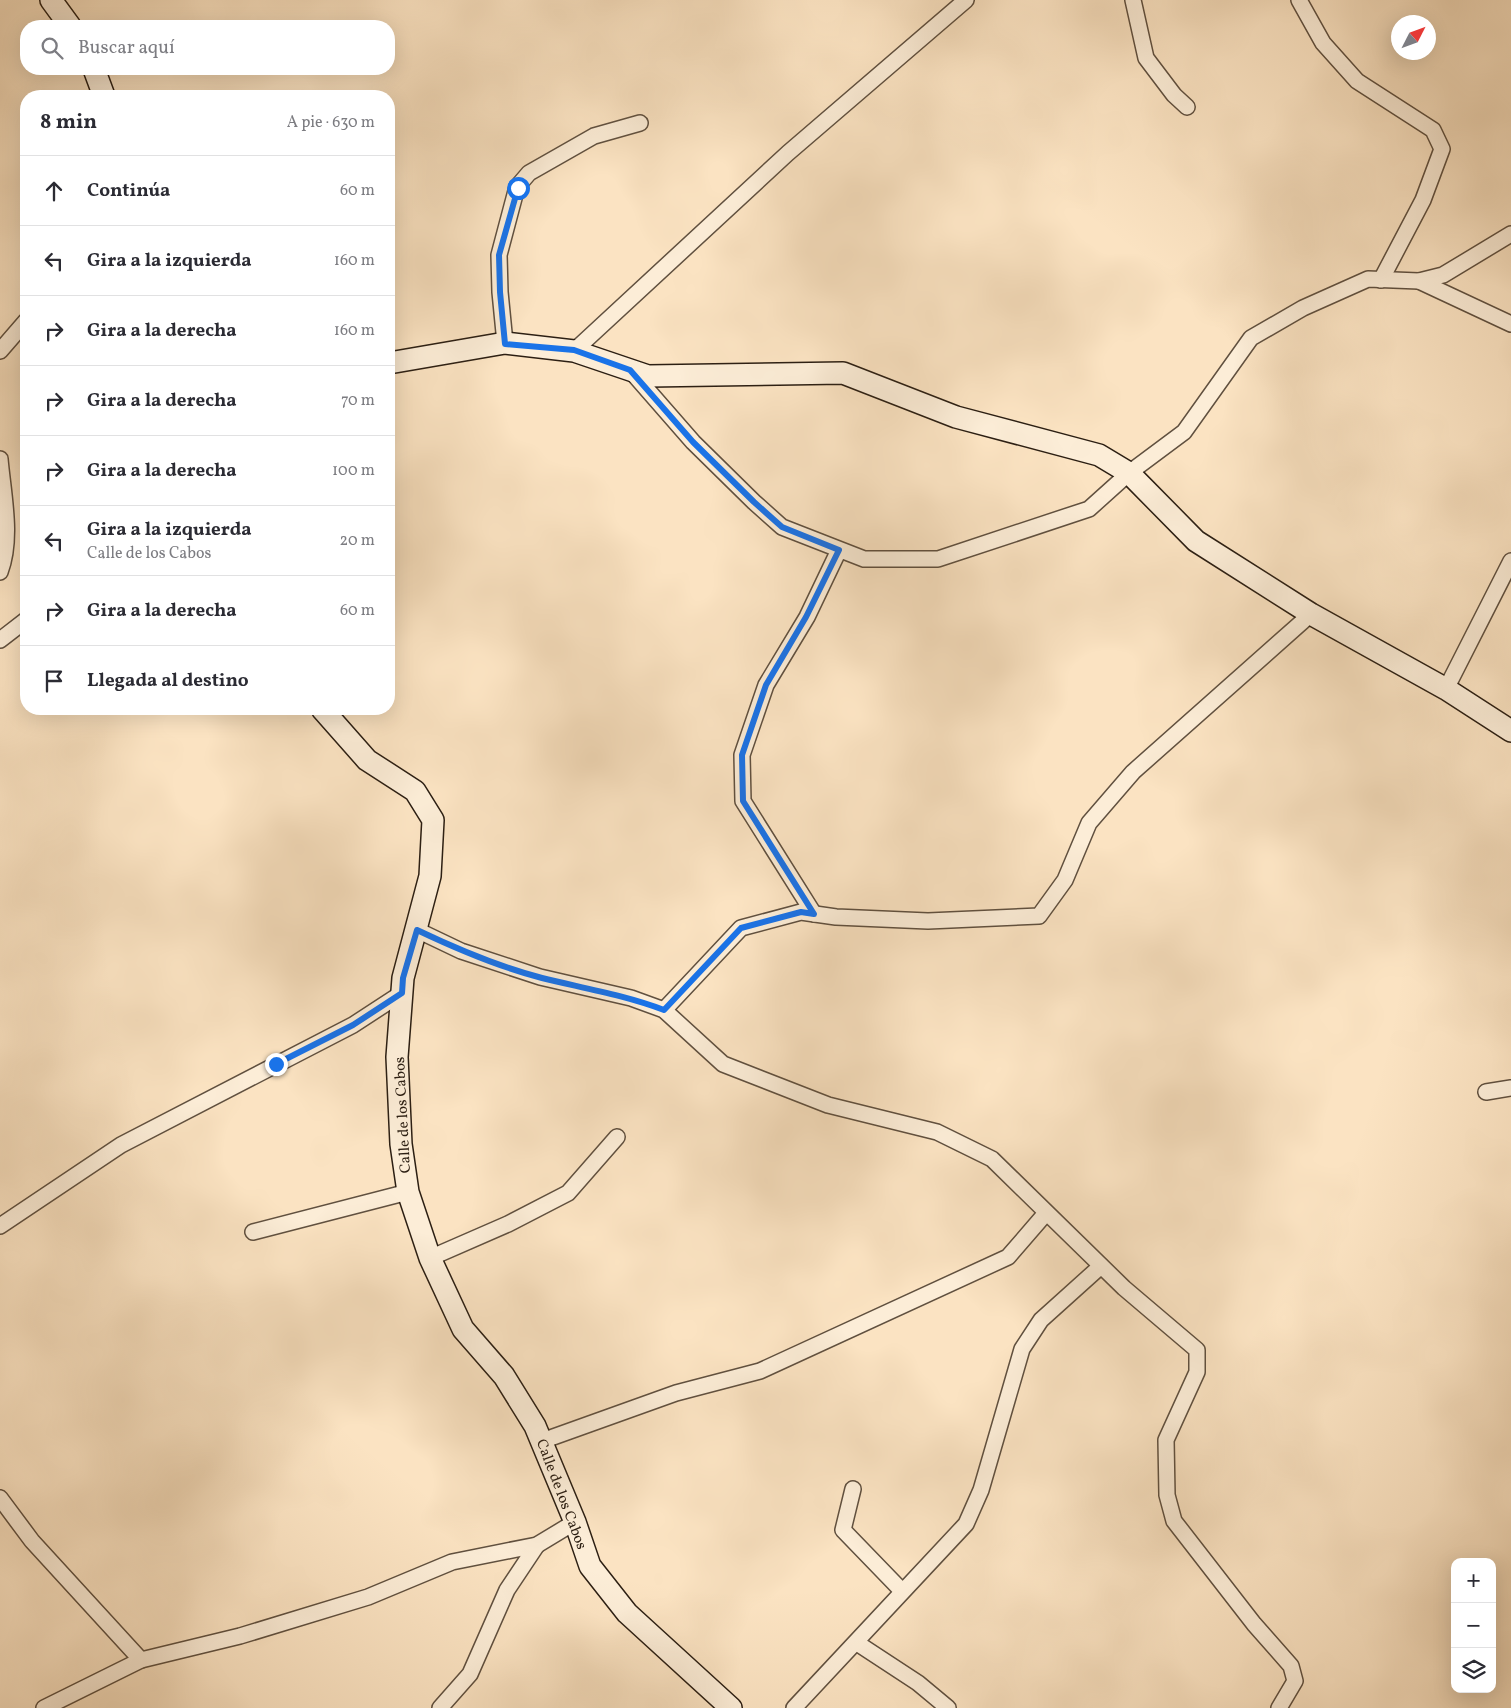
<!DOCTYPE html>
<html lang="es">
<head>
<meta charset="utf-8">
<style>
  :root { --surface:#fff; --page:#f2f2f3; --text:#2b2b33; --muted:#7c7c81; --line:#e1e1e2 }
  body { margin:0; font-family:Vollkorn,serif; background:var(--page); color:var(--text) }
  .controls { position:absolute; right:15px; bottom:15px; display:grid; overflow:hidden; border-radius:10px; box-shadow:0 5px 20px #0002 }
  .controls button { width:45px; height:45px; display:grid; place-items:center; padding:0; border:0; border-bottom:1px solid var(--line); background:var(--surface); color:var(--text); font:25px sans-serif }
  .compass { position:absolute; left:1391px; top:15px; width:45px; height:45px; border-radius:50%; background:var(--surface); box-shadow:0 5px 20px #0002; rotate:48deg }
  .stop { position:absolute; width:15px; height:15px; margin:-11px; border:4px solid #1a73e8; border-radius:50%; background:#fff }
  .stop.end { background:#1a73e8; border-color:#fff; box-shadow:0 1px 5px #0008 }
  .list { margin:0; padding:0; list-style:none }
  h2 { display:flex; justify-content:space-between; align-items:center; height:65px; margin:0; padding:0 20px; font-size:21px }
  h2 small { font-size:16px; font-weight:400; color:var(--muted) }
  .list li { display:grid; grid-template-columns:32px 1fr auto; gap:15px; align-items:center; box-sizing:border-box; height:70px; padding:0 20px; border-top:1px solid var(--line) }
  .list b { display:block; font-size:19px; white-space:nowrap }
  .list p { margin:0; font-size:16px; white-space:nowrap; color:var(--muted) }
  .list em { font-size:16px; font-style:normal; color:var(--muted) }
  .icon { flex:none; width:28px; height:28px; fill:none; stroke:currentColor; stroke-width:2; stroke-linecap:round; stroke-linejoin:round }
  .map { position:relative; flex:none; width:1511px; height:1708px; overflow:hidden }
  .search { position:absolute; background:var(--surface); box-shadow:0 5px 20px #0002; left:20px; top:20px; width:375px; height:55px; display:flex; align-items:center; gap:12px; box-sizing:border-box; padding:0 18px; border-radius:20px; color:var(--muted); font-size:19px }
  .panel { position:absolute; background:var(--surface); box-shadow:0 5px 20px #0002; left:20px; top:90px; width:375px; height:625px; border-radius:20px }
  .map>svg:first-child { display:block }
  .lines { fill:none; stroke-linecap:round; stroke-linejoin:round }
  .street-casing { stroke:#60503f; stroke-width:18 }
  .secondary-casing { stroke:#2c1f13; stroke-width:24 }
  .street { stroke:#fcedd7; stroke-width:15 }
  .secondary { stroke:#fcedd7; stroke-width:21 }
  .route { stroke:#1a73e8; stroke-width:6 }
  .labels { text-anchor:middle; stroke-width:4; stroke-linejoin:round; paint-order:stroke }
  .street-label { font-size:15px; fill:#2c1f13; stroke:#fcedd7 }
</style>
</head>
<body>
<div class="map">
<svg width="1511" height="1708" viewBox="0 0 1511 1708">
  <rect width="100%" height="100%" fill="#fbe3c2"/>
  <filter id="stains"><feTurbulence type="fractalNoise" baseFrequency=".004" numOctaves="4"/><feColorMatrix values="0 0 0 0 .2 0 0 0 0 .09 0 0 0 0 .02 0 0 0 .5 -.17"/></filter>
  <radialGradient id="worn" r=".72"><stop offset=".6" stop-color="#630" stop-opacity="0"/><stop offset="1" stop-color="#630" stop-opacity=".3"/></radialGradient>
  <g class="lines">
    <defs>
      <g id="street">
        <path d="M1133,0L1146,58L1174,95L1187,107"/>
        <path d="M1299,0L1323,43L1357,81L1433,130L1442,149L1423,200L1381,280"/>
        <path d="M1419,281L1511,324"/>
        <path d="M505,343L500,292L499,255L517,187L529,173L594,136L640,123"/>
        <path d="M0,351L26,321"/>
        <path d="M574,351L788,153L966,0"/>
        <path d="M631,371L693,442L754,502L782,527L864,559H938L1089,509L1129,473L1184,432L1251,338L1303,308L1368,279L1419,281L1443,275L1511,234"/>
        <path d="M0,459C3,494 13,538 0,572"/>
        <path d="M0,640L26,620"/>
        <path d="M1446,689L1511,561"/>
        <path d="M814,914L743,801L742,755L766,685L807,617L839,550"/>
        <path d="M417,930L461,951L540,977L631,998L664,1010L723,1064L828,1105L937,1132L992,1159L1124,1288L1197,1350V1372L1166,1440L1167,1495L1174,1521L1254,1624L1291,1666L1295,1681L1279,1708"/>
        <path d="M664,1010L741,928L801,912L836,917L928,921L1039,916L1065,880L1089,823L1133,772L1311,614"/>
        <path d="M1486,1092L1511,1088"/>
        <path d="M0,1226L121,1145L353,1025L402,993"/>
        <path d="M253,1232L408,1192"/>
        <path d="M430,1258L508,1224L568,1193L617,1137"/>
        <path d="M542,1441L676,1393L760,1371L1008,1257L1046,1213"/>
        <path d="M853,1489L843,1530L902,1591"/>
        <path d="M0,1498L32,1541L141,1660"/>
        <path d="M857,1643L918,1683L948,1708"/>
        <path d="M44,1708L141,1660L240,1636L368,1597L452,1562L537,1545L575,1522"/>
        <path d="M440,1708L470,1674L507,1590L537,1545"/>
        <path d="M794,1708L966,1524L981,1490L1022,1349L1041,1320L1101,1266"/>
      </g>
      <g id="secondary">
        <path d="M51,0L70,26"/>
        <path d="M94,69L104,96"/>
        <path d="M389,363L505,343L574,351L648,376L843,373L956,417L1099,455L1129,473L1196,541L1311,614L1446,689L1511,731"/>
        <path d="M322,709L367,760L415,791L433,820L430,876L403,978L397,1057L401,1144L408,1192L430,1258L463,1329L504,1376L535,1426L575,1522L590,1566L627,1613L731,1708"/>
      </g>
    </defs>
    <use href="#street" class="street-casing"/>
    <use href="#secondary" class="secondary-casing"/>
    <use href="#street" class="street"/>
    <use href="#secondary" class="secondary"/>
  </g>
  <g class="lines">
    <path class="route" d="M276,1064L353,1025L402,993L403,978L417,930C457,949 499,967 542,978C583,988 624,995 664,1010L741,928L801,912L814,914L743,801L742,755L766,685L806,617L839,550L782,527L754,502L693,442L630,370L574,350L505,344L500,292L499,255L518,188"/>
  </g>
  <g class="labels">
    <g class="street-label">
      <text transform="translate(402 1115) rotate(-93)" y="5">Calle de los Cabos</text>
      <text transform="translate(562 1494) rotate(69)" y="5">Calle de los Cabos</text>
    </g>
  </g>
  <rect width="100%" height="100%" filter="url(#stains)"/>
  <rect width="100%" height="100%" fill="url(#worn)"/>
</svg>
<div class="controls">
<button>+</button>
<button>−</button>
<button><svg class="icon" aria-label="layers" viewBox="0 0 24 24"><path d="M12 4l9 5-9 5-9-5zM3 14l9 5 9-5"/></svg></button>
</div>
<svg class="compass" viewBox="-18 -18 36 36"><path d="M0-13l5 13h-10z" fill="#e53935"/><path d="M0 13l5-13h-10z" fill="#7c7c81"/></svg>
<div class="stop" style="left:518px;top:188px"></div>
<div class="stop end" style="left:276px;top:1064px"></div>
<div class="search"><svg class="icon" aria-label="search" viewBox="0 0 24 24"><circle cx="10" cy="10" r="6"/><path d="M15 15l6 6"/></svg>Buscar aquí</div>
<section class="panel">
<h2>8 min<small>A pie · 630 m</small></h2>
<ul class="list">
<li><svg class="icon" aria-label="ahead" viewBox="0 0 24 24"><path d="M12 20V5M6 11l6-6 6 6"/></svg><div><b>Continúa</b></div><em>60 m</em></li>
<li><svg class="icon" aria-label="left" viewBox="0 0 24 24"><path d="M17 20v-9H6M10 6l-5 5 5 5"/></svg><div><b>Gira a la izquierda</b></div><em>160 m</em></li>
<li><svg class="icon" aria-label="right" viewBox="0 0 24 24"><path d="M7 20v-9h11M14 6l5 5-5 5"/></svg><div><b>Gira a la derecha</b></div><em>160 m</em></li>
<li><svg class="icon" aria-label="right" viewBox="0 0 24 24"><path d="M7 20v-9h11M14 6l5 5-5 5"/></svg><div><b>Gira a la derecha</b></div><em>70 m</em></li>
<li><svg class="icon" aria-label="right" viewBox="0 0 24 24"><path d="M7 20v-9h11M14 6l5 5-5 5"/></svg><div><b>Gira a la derecha</b></div><em>100 m</em></li>
<li><svg class="icon" aria-label="left" viewBox="0 0 24 24"><path d="M17 20v-9H6M10 6l-5 5 5 5"/></svg><div><b>Gira a la izquierda</b><p>Calle de los Cabos</p></div><em>20 m</em></li>
<li><svg class="icon" aria-label="right" viewBox="0 0 24 24"><path d="M7 20v-9h11M14 6l5 5-5 5"/></svg><div><b>Gira a la derecha</b></div><em>60 m</em></li>
<li><svg class="icon" aria-label="arrive" viewBox="0 0 24 24"><path d="M6 21V4h12l-3 4 3 4H6"/></svg><div><b>Llegada al destino</b></div></li>
</ul>
</section>
</div>
</body>
</html>
